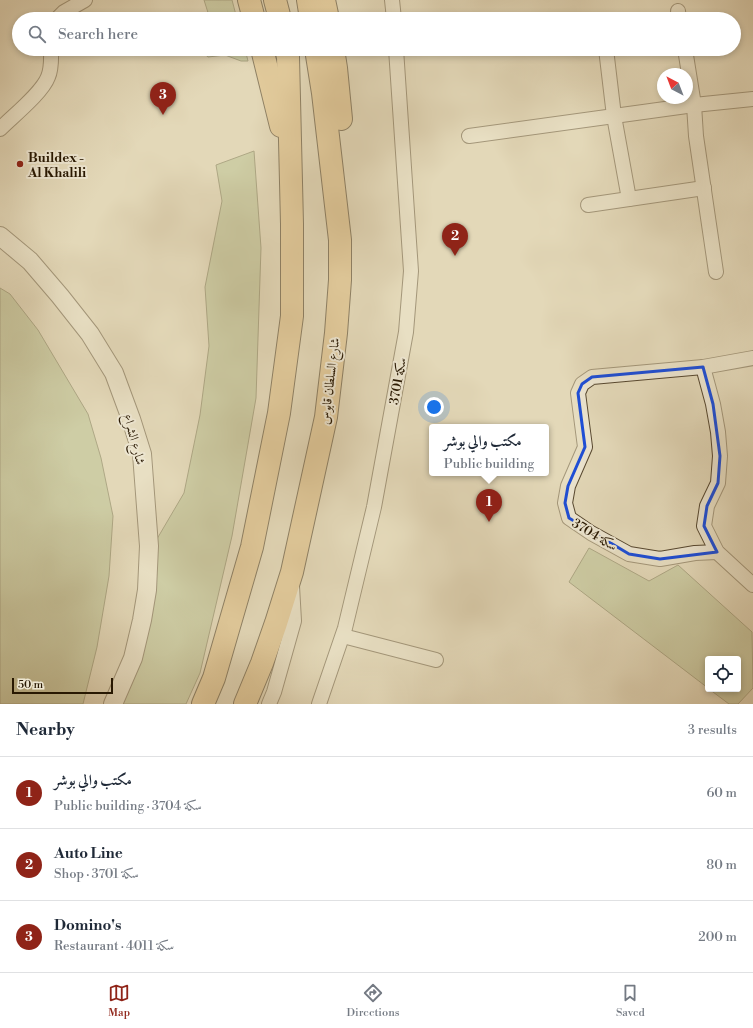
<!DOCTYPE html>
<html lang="en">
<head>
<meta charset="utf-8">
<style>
  :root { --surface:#fff; --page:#f2f2f3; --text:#1f2937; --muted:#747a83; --line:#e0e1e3; --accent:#8f2418 }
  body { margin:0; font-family:"Libre Bodoni",Amiri,serif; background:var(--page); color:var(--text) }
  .controls { position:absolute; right:12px; bottom:12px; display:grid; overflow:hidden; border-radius:4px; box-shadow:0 2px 6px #0003 }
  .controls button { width:36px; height:36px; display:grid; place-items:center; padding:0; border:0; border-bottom:1px solid var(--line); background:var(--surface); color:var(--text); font:20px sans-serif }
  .compass { position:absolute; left:657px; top:68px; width:36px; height:36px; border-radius:50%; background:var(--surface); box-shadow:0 2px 6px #0003; rotate:318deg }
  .scale { position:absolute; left:12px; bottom:10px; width:101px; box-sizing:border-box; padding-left:4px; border:2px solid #281802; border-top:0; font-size:11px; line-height:14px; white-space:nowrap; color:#281802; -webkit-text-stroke:3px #ede6d1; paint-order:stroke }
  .you { position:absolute; left:434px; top:407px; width:14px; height:14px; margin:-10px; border:3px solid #fff; border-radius:50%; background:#1a73e8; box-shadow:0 0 0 6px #1a73e833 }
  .badge { display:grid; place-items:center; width:26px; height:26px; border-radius:50%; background:var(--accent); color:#fff; font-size:13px; font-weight:700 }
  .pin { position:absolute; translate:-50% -33px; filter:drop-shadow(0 1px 2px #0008) }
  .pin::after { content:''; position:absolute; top:21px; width:14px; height:12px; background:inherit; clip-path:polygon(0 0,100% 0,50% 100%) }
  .popup { position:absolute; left:429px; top:424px; width:120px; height:52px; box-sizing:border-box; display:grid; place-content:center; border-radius:4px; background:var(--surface); filter:drop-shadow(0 1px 3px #0005); font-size:13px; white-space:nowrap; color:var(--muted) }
  .popup b { font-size:15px; color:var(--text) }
  .popup::after { content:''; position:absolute; left:50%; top:100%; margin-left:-8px; border:8px solid transparent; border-top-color:var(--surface) }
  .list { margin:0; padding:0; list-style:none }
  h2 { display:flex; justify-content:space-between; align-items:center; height:52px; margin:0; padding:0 16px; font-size:17px }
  h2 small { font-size:13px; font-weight:400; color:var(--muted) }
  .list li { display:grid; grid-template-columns:26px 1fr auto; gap:12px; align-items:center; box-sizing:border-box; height:72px; padding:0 16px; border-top:1px solid var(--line) }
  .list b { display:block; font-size:15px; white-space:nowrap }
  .list p { margin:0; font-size:13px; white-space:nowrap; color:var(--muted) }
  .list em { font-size:13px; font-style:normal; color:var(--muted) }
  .icon { flex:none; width:22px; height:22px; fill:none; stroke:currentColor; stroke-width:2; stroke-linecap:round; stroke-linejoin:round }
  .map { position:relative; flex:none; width:753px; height:704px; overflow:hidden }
  .search { position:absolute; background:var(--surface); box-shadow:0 2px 6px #0003; left:12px; right:12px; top:12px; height:44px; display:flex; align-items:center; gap:10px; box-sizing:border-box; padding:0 14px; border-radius:22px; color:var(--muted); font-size:15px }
  .sheet { height:268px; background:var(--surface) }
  nav { display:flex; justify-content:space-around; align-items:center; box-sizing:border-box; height:56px; border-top:1px solid var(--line); background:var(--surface); font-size:11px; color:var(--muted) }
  nav a { display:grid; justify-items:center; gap:2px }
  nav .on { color:var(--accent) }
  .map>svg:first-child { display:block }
  .green { fill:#b3bf8f; stroke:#6e6c48 }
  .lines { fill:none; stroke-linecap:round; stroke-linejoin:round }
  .minor-casing { stroke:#574830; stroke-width:16 }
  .tertiary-casing { stroke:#574830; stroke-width:20 }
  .trunk-casing { stroke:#281802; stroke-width:24 }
  .minor { stroke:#ede6d1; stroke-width:14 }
  .tertiary { stroke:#ede6d1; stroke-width:18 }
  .trunk { stroke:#e2bc7c; stroke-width:22 }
  .marked { fill:none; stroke:#1d4ed8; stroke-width:3; stroke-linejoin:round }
  .poi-dot { fill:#8f2418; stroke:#ede6d1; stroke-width:1.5 }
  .labels { text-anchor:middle; stroke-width:4; stroke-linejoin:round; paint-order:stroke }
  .poi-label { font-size:13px; font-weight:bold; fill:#281802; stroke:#ede6d1; text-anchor:start }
  .street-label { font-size:13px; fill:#281802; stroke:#ede6d1 }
</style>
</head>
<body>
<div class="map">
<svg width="753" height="704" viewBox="0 0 753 704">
  <rect width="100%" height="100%" fill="#e3d8b8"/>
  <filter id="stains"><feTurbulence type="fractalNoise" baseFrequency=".005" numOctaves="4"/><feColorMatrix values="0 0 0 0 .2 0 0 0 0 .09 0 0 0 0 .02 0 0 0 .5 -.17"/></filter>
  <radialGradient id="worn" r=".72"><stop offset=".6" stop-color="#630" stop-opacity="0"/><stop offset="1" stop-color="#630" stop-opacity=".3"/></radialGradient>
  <g class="green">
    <path d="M204,0H232L237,19H210Z"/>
    <path d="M199,49H245L248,61H241L225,55L208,57Z"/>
    <path d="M254,151L261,248L256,398L232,536L200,673L186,704H118L154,544L184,493L200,415L209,346L205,287L222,201L216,165Z"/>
    <path d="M0,288L10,294L38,330L88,414L101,458L113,516L109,576L97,647L83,704H0Z"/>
    <path d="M589,548L649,581L678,565L752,632L753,688L738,704H729L709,689H738V659H708V688L569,582Z"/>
  </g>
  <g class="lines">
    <defs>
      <g id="minor">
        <path d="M392,0L394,19"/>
        <path d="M678,11L679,19"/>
        <path d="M57,19L64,12L85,0"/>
        <path d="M606,49L614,116L629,199"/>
        <path d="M685,49L694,105L696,136L716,272"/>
        <path d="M0,129C13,116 42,93 48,77C52,68 51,58 51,49"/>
        <path d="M469,136L694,105L753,99"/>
        <path d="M588,205L704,188"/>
        <path d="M703,367L713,404L718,432L720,456L718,483L707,506L704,526L717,552L753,585"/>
        <path d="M717,552L695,553L660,559L629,554L591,533L569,518L565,503L568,486L585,447L578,393L582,384L592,377L703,367L753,358"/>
        <path d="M343,636L436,660"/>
        <path d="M269,704L274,692L294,621L292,586"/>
        <path d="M319,704L345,628L374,507L406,332L411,271L396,49"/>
      </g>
      <path id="tertiary" d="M0,236L30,261L60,296L90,334L114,373L131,419L142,454L149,546L147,590L142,620L133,658L113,704"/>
      <g id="trunk">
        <path d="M249,0L254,19"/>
        <path d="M275,0L280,19"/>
        <path d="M308,0L311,19"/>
        <path d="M324,0L328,19"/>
        <path d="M262,49L281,126"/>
        <path d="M333,49L336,68L341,119"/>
        <path d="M203,704L214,678L252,547L279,413L292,316V224L288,57L286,49"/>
        <path d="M245,704L262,663L276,623L292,572L326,417L336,333L340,280V240L323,93L316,49"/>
      </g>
    </defs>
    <use href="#minor" class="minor-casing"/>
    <use href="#tertiary" class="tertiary-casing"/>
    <use href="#trunk" class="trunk-casing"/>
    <use href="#minor" class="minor"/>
    <use href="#tertiary" class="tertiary"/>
    <use href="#trunk" class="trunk"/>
  </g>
  <path d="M0 0H753V704H0ZM703,367L713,404L720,456L718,483L707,506L704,526L717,552L660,559L629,554L569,518L565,503L568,486L585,447L578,393L582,384L592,377Z" fill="#e3d8b8" fill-opacity=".55" fill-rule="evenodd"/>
  <path class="marked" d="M703,367L713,404L720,456L718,483L707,506L704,526L717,552L660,559L629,554L569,518L565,503L568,486L585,447L578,393L582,384L592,377Z"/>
  <circle class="poi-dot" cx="20" cy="164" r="4"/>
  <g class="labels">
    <g class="poi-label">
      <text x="28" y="162">Buildex -<tspan x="28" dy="15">Al Khalili</tspan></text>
    </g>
    <g class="street-label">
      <text transform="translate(329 381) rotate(-83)" y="5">شارع السلطان قابوس</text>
      <text transform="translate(397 381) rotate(-80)" y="5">سكة 3701</text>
      <text transform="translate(135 439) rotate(75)" y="5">شارع الشراع</text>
      <text transform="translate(595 534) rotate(31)" y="5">سكة 3704</text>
    </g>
  </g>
  <rect width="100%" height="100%" filter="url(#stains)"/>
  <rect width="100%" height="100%" fill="url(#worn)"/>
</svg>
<div class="controls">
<button><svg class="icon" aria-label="locate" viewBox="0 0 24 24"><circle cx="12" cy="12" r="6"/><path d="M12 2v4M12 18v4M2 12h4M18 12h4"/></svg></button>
</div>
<svg class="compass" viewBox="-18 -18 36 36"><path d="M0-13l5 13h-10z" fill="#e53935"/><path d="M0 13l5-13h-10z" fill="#747a83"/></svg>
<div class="scale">50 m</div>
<div class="you"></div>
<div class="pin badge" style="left:489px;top:522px">1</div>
<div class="popup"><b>مكتب والي بوشر</b>Public building</div>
<div class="pin badge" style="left:455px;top:256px">2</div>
<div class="pin badge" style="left:163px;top:115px">3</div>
<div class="search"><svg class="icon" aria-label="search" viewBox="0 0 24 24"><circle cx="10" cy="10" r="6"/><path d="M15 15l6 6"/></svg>Search here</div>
</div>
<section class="sheet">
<h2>Nearby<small>3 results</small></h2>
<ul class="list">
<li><span class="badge">1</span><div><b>مكتب والي بوشر</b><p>Public building · سكة 3704</p></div><em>60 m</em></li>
<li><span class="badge">2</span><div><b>Auto Line</b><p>Shop · سكة 3701</p></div><em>80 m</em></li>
<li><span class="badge">3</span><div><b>Domino's</b><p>Restaurant · سكة 4011</p></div><em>200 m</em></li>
</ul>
</section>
<nav>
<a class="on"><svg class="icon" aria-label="map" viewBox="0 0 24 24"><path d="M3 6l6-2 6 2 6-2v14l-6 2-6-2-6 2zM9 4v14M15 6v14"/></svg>Map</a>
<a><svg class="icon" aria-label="directions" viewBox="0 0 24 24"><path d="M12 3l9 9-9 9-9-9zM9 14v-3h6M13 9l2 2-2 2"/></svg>Directions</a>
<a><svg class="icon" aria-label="saved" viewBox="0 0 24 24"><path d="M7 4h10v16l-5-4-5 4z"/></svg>Saved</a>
</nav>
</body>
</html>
